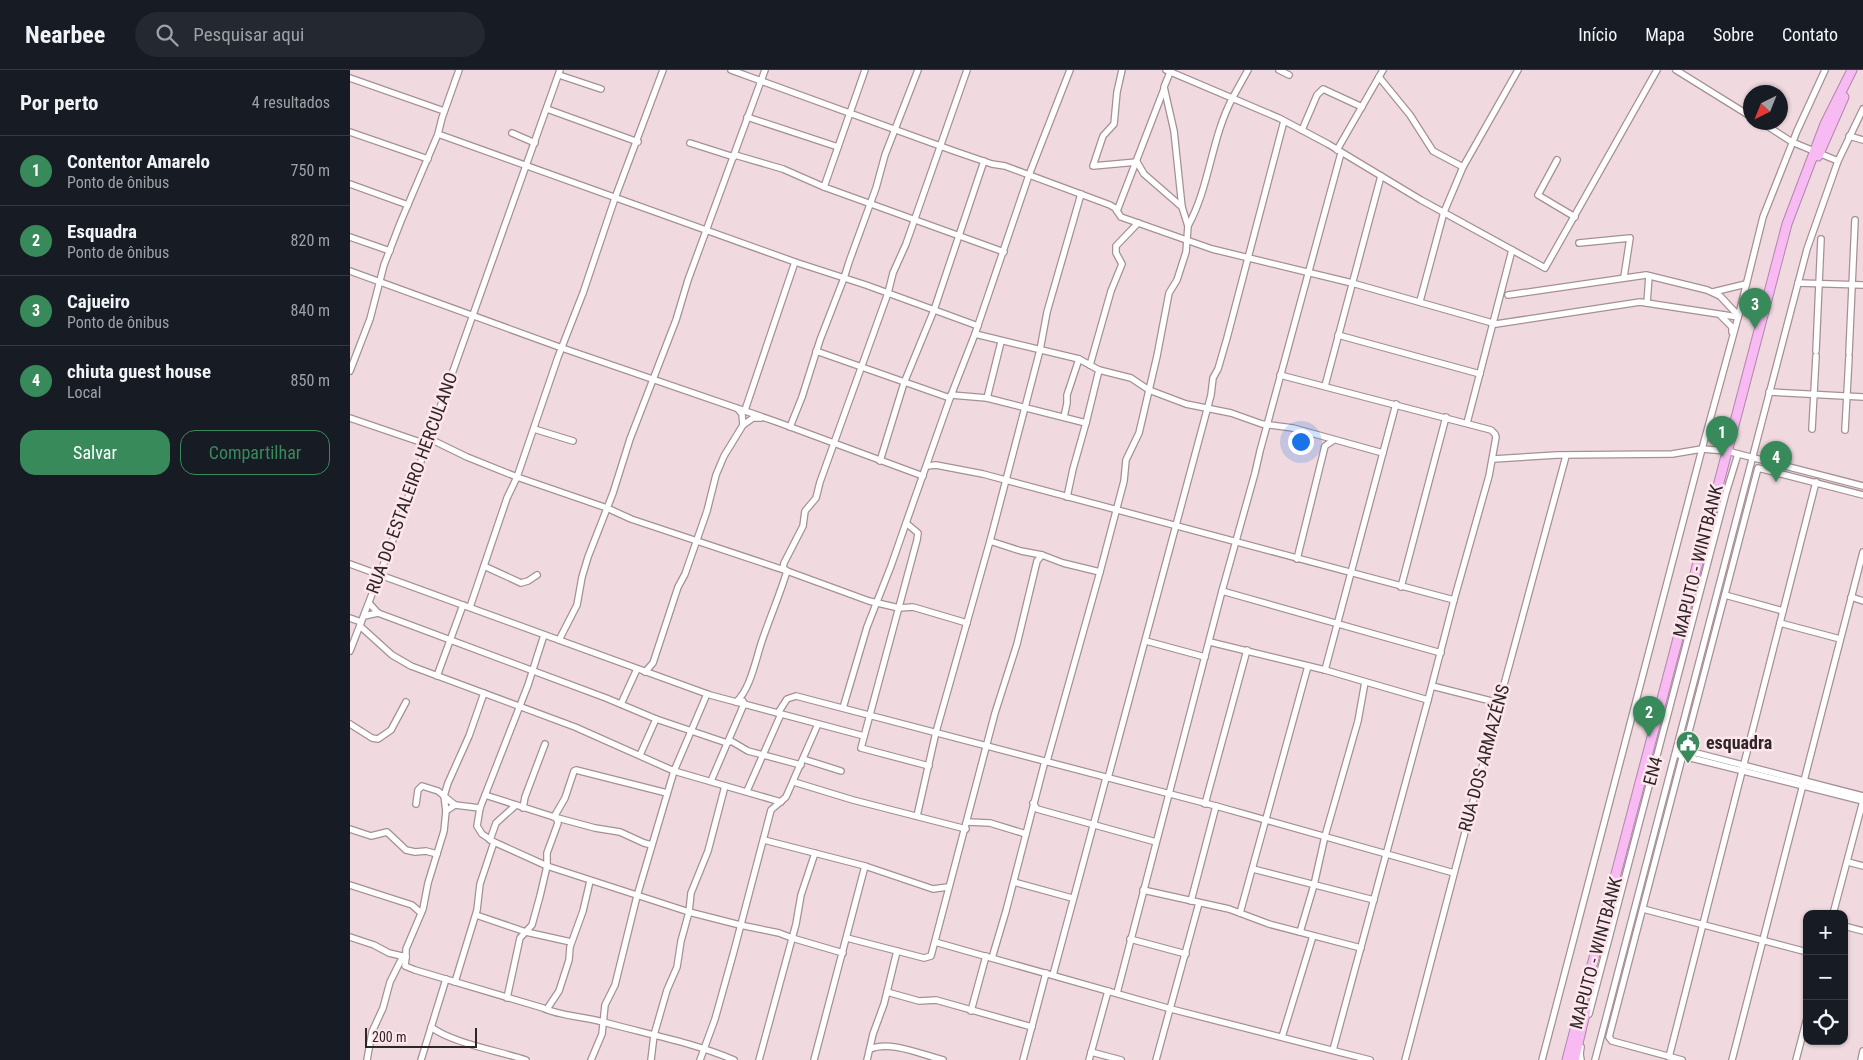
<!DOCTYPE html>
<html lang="pt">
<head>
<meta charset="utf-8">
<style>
  :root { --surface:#171b24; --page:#242831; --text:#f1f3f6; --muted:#9ea1a6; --line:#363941; --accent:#398a5a }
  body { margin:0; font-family:"Roboto Condensed",sans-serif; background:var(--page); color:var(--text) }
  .controls { position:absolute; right:15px; bottom:15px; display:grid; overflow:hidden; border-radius:10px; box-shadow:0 1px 4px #0004 }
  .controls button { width:45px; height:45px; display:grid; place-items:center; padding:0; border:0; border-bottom:1px solid var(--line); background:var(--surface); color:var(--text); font:25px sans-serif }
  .compass { position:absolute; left:1393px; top:15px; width:45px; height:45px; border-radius:50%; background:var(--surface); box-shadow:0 1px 4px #0004; rotate:223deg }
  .scale { position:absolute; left:15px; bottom:12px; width:112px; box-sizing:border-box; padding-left:5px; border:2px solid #2e2628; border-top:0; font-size:14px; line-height:18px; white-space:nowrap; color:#2e2628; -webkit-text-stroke:4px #fde6ec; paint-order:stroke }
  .you { position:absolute; left:950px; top:371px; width:18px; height:18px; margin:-12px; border:4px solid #fff; border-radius:50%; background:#1a73e8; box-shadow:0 0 0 8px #1a73e833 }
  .badge { display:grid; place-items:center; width:32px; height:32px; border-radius:50%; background:var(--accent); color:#fff; font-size:16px; font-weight:700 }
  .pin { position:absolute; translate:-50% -41px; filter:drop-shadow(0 1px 2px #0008) }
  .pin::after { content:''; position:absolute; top:26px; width:18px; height:15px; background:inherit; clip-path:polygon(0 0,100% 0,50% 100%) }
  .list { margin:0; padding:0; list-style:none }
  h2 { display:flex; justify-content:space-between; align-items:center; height:65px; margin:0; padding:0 20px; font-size:21px }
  h2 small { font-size:16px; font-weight:400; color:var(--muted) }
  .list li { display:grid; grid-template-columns:32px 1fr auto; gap:15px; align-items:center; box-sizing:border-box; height:70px; padding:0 20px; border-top:1px solid var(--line) }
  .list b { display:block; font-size:19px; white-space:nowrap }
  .list p { margin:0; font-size:16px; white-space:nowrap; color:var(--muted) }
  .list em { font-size:16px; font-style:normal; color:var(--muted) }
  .actions { display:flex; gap:10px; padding:15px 20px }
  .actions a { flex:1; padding:11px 0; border:1px solid var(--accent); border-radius:15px; text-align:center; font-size:18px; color:var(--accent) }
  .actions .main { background:var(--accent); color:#fff }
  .icon { flex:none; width:28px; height:28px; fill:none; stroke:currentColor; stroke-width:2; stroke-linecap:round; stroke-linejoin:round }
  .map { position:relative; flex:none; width:1513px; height:990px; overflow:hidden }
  header { display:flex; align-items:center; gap:30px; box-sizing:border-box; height:70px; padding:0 25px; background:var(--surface); border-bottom:1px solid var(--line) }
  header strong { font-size:24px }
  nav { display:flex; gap:28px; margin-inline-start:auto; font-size:18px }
  .search { width:350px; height:45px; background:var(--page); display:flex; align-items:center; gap:12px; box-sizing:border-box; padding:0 18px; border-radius:28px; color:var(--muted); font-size:19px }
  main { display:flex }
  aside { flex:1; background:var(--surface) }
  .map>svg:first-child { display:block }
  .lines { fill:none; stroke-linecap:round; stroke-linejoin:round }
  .minor-casing { stroke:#a59095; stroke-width:8 }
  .highway-casing { stroke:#b186ac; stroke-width:11 }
  .minor { stroke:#fff; stroke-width:5.5 }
  .highway { stroke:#f8baf3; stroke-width:9 }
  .labels { text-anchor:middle; stroke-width:5; stroke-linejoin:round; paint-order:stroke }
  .street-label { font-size:18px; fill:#2e2628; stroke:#fde6ec }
  .poi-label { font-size:18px; font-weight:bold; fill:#2e2628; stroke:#fde6ec; text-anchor:start }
</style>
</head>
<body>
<header>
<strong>Nearbee</strong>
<div class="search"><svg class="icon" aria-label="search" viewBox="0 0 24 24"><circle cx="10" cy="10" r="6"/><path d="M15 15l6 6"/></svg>Pesquisar aqui</div>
<nav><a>Início</a><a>Mapa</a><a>Sobre</a><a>Contato</a></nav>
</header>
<main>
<aside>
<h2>Por perto<small>4 resultados</small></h2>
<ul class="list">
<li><span class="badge">1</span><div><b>Contentor Amarelo</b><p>Ponto de ônibus</p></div><em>750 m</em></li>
<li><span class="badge">2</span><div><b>Esquadra</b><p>Ponto de ônibus</p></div><em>820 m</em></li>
<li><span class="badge">3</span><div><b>Cajueiro</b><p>Ponto de ônibus</p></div><em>840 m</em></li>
<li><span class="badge">4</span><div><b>chiuta guest house</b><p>Local</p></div><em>850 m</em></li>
</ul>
<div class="actions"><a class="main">Salvar</a><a>Compartilhar</a></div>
</aside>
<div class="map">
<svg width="1513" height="990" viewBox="0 0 1513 990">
  <rect width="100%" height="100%" fill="#f0d9df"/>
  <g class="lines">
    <defs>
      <g id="minor">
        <path d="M313,0L265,128L233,223L208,287L167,407L257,438L281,449L437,501L519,531L549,538L563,537L617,553"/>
        <path d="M381,0L604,81L642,94L655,96L760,135L765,138L771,147L862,179L1002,213L1146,254L1290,232L1388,247"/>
        <path d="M515,0L474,117L654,182"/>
        <path d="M772,0L767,22L764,54L753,66L743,96L787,92L794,104L832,137"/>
        <path d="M816,0L929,48L978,74L1071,130L1195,198L1307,0"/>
        <path d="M929,0L939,5"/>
        <path d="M1326,0L1400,46"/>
        <path d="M209,5L251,19"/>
        <path d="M1029,7L1060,45L1083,81L1113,97L1094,142L1070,231"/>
        <path d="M0,8L94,41"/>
        <path d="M883,27L898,0"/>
        <path d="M197,39L288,72"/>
        <path d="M397,47L488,77"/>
        <path d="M1411,52L1442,72L1488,91"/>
        <path d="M952,60L967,25L973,19L1012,37"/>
        <path d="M0,62L78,89"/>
        <path d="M162,63L185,73"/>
        <path d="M88,64L445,192L395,340"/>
        <path d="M1499,66L1513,70"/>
        <path d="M340,73L384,87"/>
        <path d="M987,80L1033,0"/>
        <path d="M385,85L433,99L474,117"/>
        <path d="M1207,90L1188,125L1225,147"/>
        <path d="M1113,97L1168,0"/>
        <path d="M0,114L58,135"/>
        <path d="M767,141L814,19"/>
        <path d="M838,156C860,116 861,68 883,27"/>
        <path d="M0,167L40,181"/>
        <path d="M1229,173L1280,168L1274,207"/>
        <path d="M445,192L516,215L628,256"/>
        <path d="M0,201L212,278L427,352L573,406"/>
        <path d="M1448,213L1513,215"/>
        <path d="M1363,222L1396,214"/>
        <path d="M1158,225L1296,205L1357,220L1370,226L1384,241L1389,244"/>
        <path d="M1297,233L1299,206"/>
        <path d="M1371,246L1382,257V262"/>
        <path d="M625,264L729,289L749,300L781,308L799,320L836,334L881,343L912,354L943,358L1033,383"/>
        <path d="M988,265L1130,304"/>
        <path d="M466,281L600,328"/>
        <path d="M1466,281L1471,169"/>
        <path d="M1499,283L1505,150"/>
        <path d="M740,295L761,221L772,194L766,183V176L788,153"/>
        <path d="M0,301L20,249L34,195L51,151L88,64L92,48L109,0"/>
        <path d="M930,305L1141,360L1145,364L1146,367L1139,406L1104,530L1078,630L983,980"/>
        <path d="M975,316L1031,106"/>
        <path d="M1419,322L1513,327"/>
        <path d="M601,325L637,328L651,272"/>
        <path d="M637,328L736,353L723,399L717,427"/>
        <path d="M714,347L717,333V325L729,289"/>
        <path d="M0,348L76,374"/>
        <path d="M736,353L749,300"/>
        <path d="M1117,353L1162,180"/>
        <path d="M393,355L403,348H411"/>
        <path d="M440,357L452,327L470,270L494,208L499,192L526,118L535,85L568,0"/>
        <path d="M184,359L223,371"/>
        <path d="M1462,359L1466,286"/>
        <path d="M1495,360L1499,287"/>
        <path d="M78,368L117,387L167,407L157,428L120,537"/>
        <path d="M1143,389L1207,385L1322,384L1352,379L1377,381L1513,416"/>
        <path d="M530,391L554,313L584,240L634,91"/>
        <path d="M577,396L586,395L633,404L1104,530"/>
        <path d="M640,471L671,481L692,485L713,493L750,502"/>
        <path d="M947,489L975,376L984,370"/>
        <path d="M0,494L360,625L514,666"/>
        <path d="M134,496L171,513L178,511L187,505"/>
        <path d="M1051,517L1096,347"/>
        <path d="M872,521L1091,583"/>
        <path d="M1375,525L1433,541"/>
        <path d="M1501,527L1513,531"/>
        <path d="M19,533L28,543L256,628L306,649L290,685"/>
        <path d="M14,546L28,543"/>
        <path d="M0,548L11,552"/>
        <path d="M1430,553L1490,569"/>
        <path d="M10,556L42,585L61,596L225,657L324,701L357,624"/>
        <path d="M209,570L227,535L232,507L238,487L263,423L280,369L326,250L338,210L415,0"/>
        <path d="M796,571L855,587"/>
        <path d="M860,572L975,600L1078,630"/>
        <path d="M0,581L44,467L210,0"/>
        <path d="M975,600L1046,334"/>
        <path d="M295,602L303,593L328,517L335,504L357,441L366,405L374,386L393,355L392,344L388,339"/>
        <path d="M87,606L113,535"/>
        <path d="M1082,616L1149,633"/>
        <path d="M386,632C401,619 406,587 413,568C421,545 430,524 437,501L433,498L434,493L453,456L455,441L466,428L470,412L538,223L543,203L556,174L617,0"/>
        <path d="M271,634L287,599"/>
        <path d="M493,638L517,557L541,496L556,453"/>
        <path d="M428,643L437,629L446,626L866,736L1104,803"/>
        <path d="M306,649L377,673L381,671L398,681L451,695"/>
        <path d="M0,654L22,668L28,669L41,660L56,632"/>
        <path d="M1331,679L1513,726"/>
        <path d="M1329,685L1513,731"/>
        <path d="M453,689L491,701"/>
        <path d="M697,691L750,502L774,411L776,390L789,363L807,286L819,223L827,210L836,182L838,156L832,137L824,61L814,17L821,0"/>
        <path d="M579,696L511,678L567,470L568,463L556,453L600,328L625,264L679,105L720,0"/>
        <path d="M758,708L861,325L863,308L868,299L877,268L934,51"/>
        <path d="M361,711L394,634L393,631"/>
        <path d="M444,712L503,730L616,759"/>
        <path d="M397,721L431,644"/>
        <path d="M135,725L204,747L215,728L224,701L226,700L317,723"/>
        <path d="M683,733L687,739L806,772"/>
        <path d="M66,734L68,720L72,716L88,721L94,726L98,713L119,666L134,623"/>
        <path d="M855,734L897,580"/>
        <path d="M130,738L178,615L194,565"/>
        <path d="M173,738L175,727L195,674"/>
        <path d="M96,741L105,735L130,738L127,756L132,764L144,772L197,796L339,842L341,823L358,781L375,716"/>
        <path d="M567,746L586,662L640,471L690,280L697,242L731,124"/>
        <path d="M204,747L245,758L270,762L294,773L302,775"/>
        <path d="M617,752L640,753L676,764"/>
        <path d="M0,759L21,766L37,762L56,780L65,782L76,781L87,784"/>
        <path d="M140,770L146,753L166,735"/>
        <path d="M414,770L515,796L583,819L598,817"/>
        <path d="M1498,792L1513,796"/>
        <path d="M903,799L1024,830"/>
        <path d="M664,812L722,828"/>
        <path d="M0,815L62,835L71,843"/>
        <path d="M793,820L879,839L919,854L1011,878"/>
        <path d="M841,831L866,736"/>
        <path d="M1293,839L1457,882"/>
        <path d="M890,843L958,596"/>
        <path d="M1483,844L1513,731"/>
        <path d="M126,845L176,862L221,872"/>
        <path d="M1494,856L1513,861"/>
        <path d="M950,862L964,815L975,766L1008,651L1015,612"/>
        <path d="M0,867L24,875L39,883L56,887L55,896L65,900L193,938C213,947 233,946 253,952C297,964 342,972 384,990"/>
        <path d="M497,868L574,888L581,886L645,643L667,574L687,491L692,485"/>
        <path d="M780,869L836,884"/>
        <path d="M585,872L821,939L1020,990"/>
        <path d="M56,887V879L73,839L78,813L94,761L96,741L94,726L105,735"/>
        <path d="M642,888L656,841L695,691"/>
        <path d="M703,905L756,708"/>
        <path d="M105,912L127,840L130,814L144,772"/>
        <path d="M537,922L569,931L586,930L682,957"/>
        <path d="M767,923L872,521L905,403L910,381L991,83"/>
        <path d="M157,928L170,868L182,855L190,826L197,796V783L208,753L206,747"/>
        <path d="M197,939L209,921L219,890L220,877L233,841L240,811"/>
        <path d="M621,941L636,886"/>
        <path d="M1239,944L1376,423L1388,384"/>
        <path d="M81,957C102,973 149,981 176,990"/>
        <path d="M932,967L963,866"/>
        <path d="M1231,977L1230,984L1231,990"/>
        <path d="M520,979C540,970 573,985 593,990"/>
        <path d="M741,982L771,990"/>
        <path d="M1319,987L1466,412"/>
        <path d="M17,990L22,962L33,938L40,912L53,886"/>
        <path d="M71,990L96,909"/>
        <path d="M241,990L252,964L255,935L265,915L287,826L324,701L431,732"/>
        <path d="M301,990L304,965L317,920L327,897L331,871L339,842L390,855L429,863L442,868L493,883"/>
        <path d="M350,990L365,949L384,881L421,740L436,727L468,654"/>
        <path d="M409,990L446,854L451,825L465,783"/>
        <path d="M464,990L515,796"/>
        <path d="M517,990L523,964L534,934L547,881"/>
        <path d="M673,990L696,903"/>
        <path d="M739,990L758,921"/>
        <path d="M806,990L849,833"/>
        <path d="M1055,990L1149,633L1216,386"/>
        <path d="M1192,990L1352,379L1389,244L1413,147L1447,61L1475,0"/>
        <path d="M1245,990L1457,179L1488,91L1513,39"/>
        <path d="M1332,990L1262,971L1259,967L1408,398L1513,425"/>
        <path d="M1382,990L1513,482"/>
        <path d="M1446,990L1457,948"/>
        <path d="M1511,990L1513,981"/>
      </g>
      <g id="highway">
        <path d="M1468,86L1494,27"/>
        <path d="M1217,990L1437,154L1475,54L1502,0"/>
        <path d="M1224,990L1236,940"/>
      </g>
    </defs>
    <use href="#minor" class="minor-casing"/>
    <use href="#highway" class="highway-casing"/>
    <use href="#minor" class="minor"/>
    <use href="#highway" class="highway"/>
  </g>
  <defs>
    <symbol id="civic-pin" viewBox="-11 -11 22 30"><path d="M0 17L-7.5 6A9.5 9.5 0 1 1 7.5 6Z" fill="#398a5a" stroke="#fde6ec"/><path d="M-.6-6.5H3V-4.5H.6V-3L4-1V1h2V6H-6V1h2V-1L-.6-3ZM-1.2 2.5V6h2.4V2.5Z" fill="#fff"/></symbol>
  </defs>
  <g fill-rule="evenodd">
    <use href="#civic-pin" x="1324" y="659" width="28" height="38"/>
  </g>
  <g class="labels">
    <g class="street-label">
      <text transform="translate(62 413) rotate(-70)" y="6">RUA DO ESTALEIRO HERCULANO</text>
      <text transform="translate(1348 491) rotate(-76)" y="6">MAPUTO - WINTBANK</text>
      <text transform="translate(1134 688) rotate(-75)" y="6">RUA DOS ARMAZÉNS</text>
      <text transform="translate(1303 701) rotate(-75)" y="6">EN4</text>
      <text transform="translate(1246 883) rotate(-75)" y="6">MAPUTO - WINTBANK</text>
    </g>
    <g class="poi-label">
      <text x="1356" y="679">esquadra</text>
    </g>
  </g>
</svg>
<div class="controls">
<button>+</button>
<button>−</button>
<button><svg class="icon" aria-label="locate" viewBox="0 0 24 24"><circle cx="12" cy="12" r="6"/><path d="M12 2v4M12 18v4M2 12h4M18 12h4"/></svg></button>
</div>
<svg class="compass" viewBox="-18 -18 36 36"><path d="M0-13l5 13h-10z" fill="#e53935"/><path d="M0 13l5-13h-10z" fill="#9ea1a6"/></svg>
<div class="scale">200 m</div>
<div class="you"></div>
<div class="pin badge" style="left:1372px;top:387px">1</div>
<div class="pin badge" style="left:1299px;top:667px">2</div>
<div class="pin badge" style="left:1405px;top:259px">3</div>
<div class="pin badge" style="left:1426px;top:412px">4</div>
</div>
</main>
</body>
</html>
